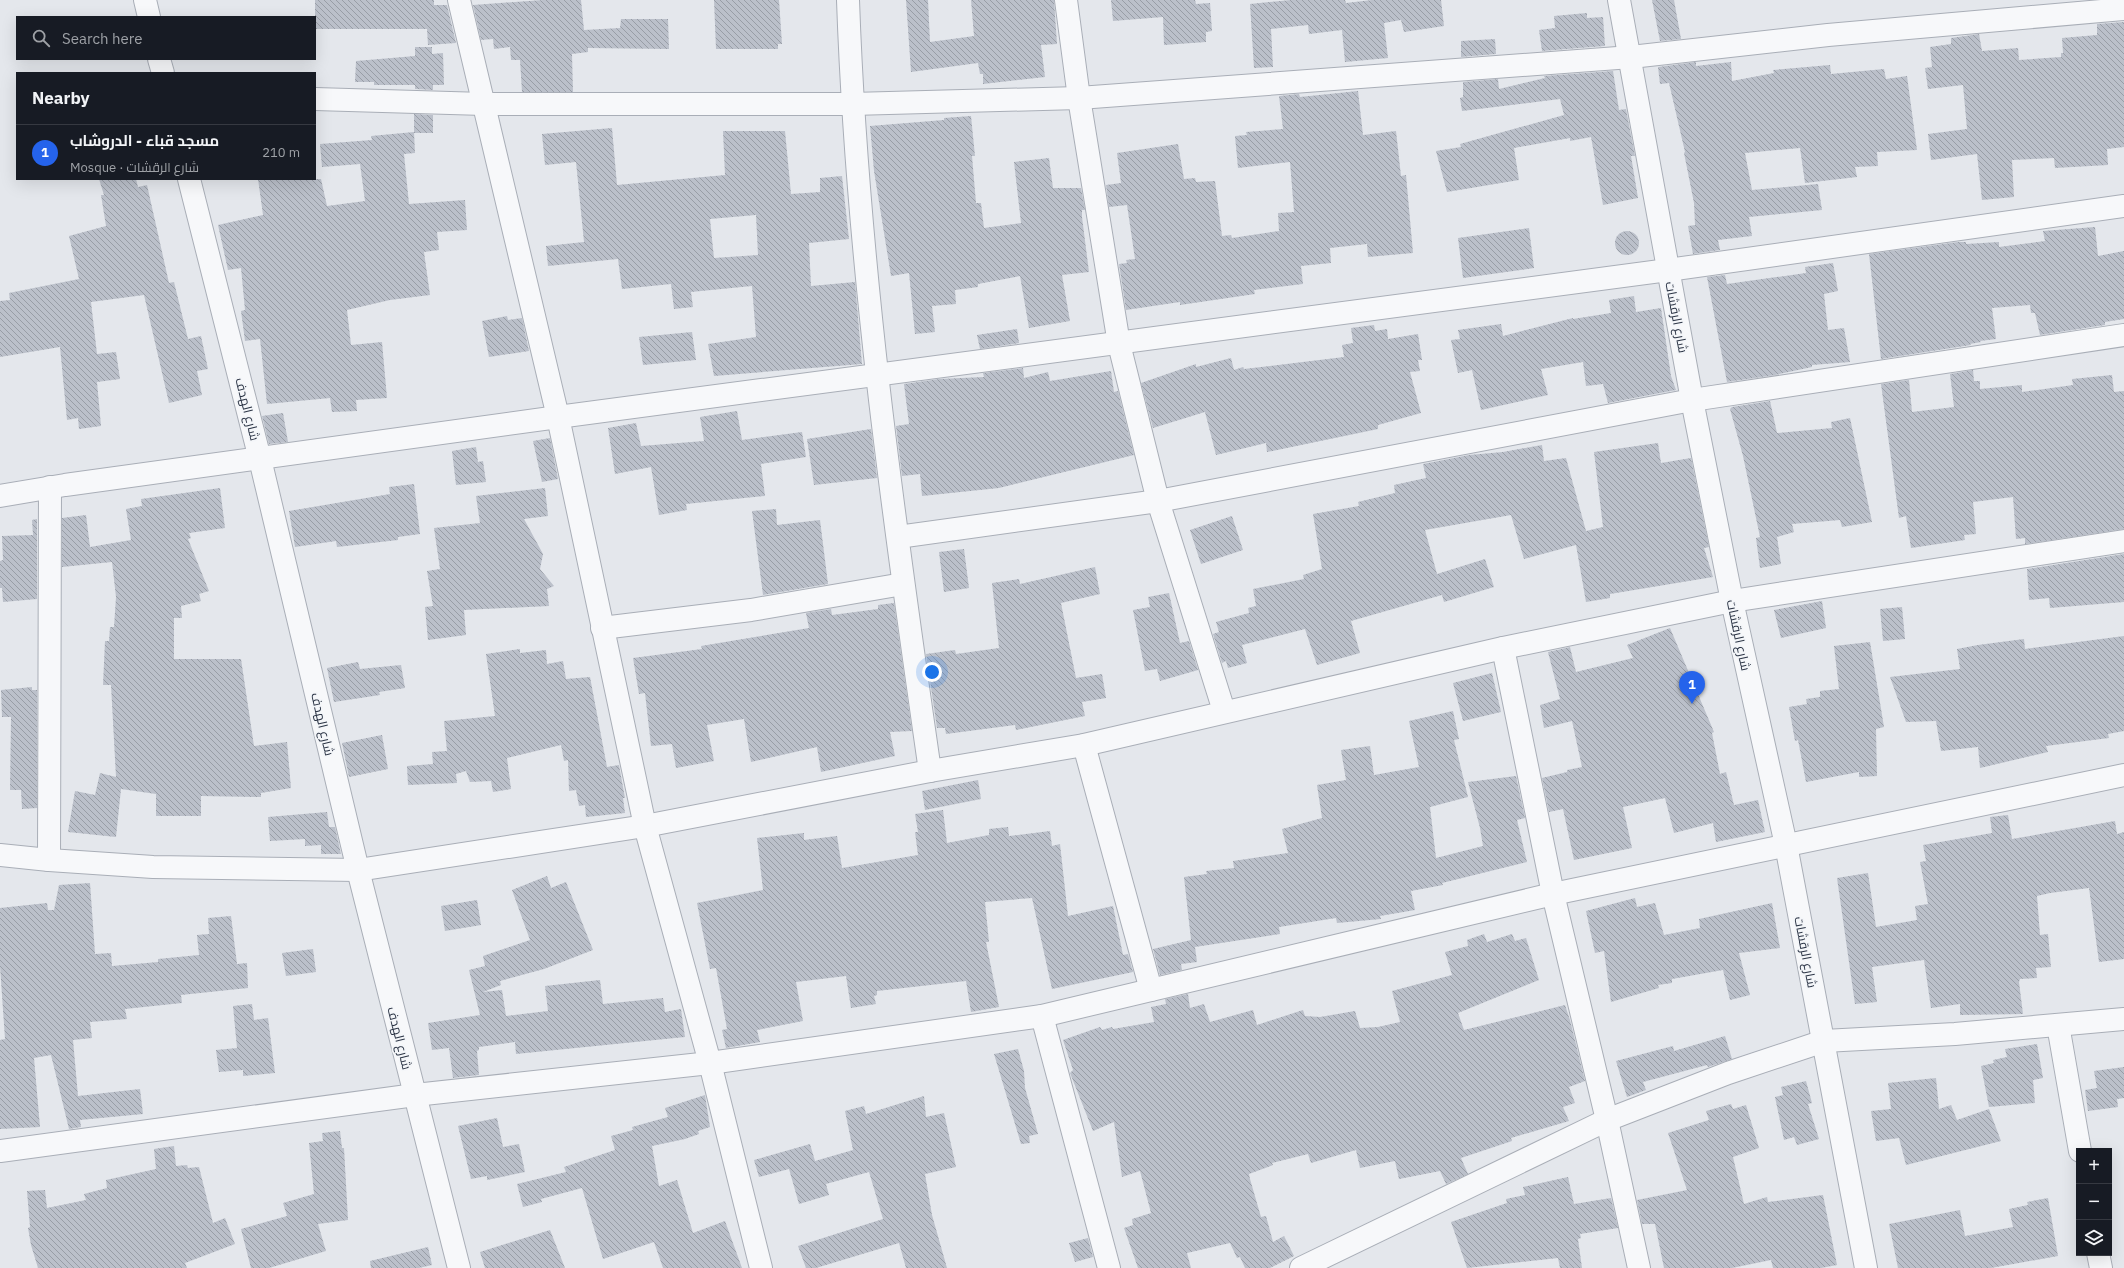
<!DOCTYPE html>
<html lang="en">
<head>
<meta charset="utf-8">
<style>
  :root { --surface:#171b24; --page:#242831; --text:#f1f3f6; --muted:#9ea1a6; --line:#363941; --accent:#2563eb }
  body { margin:0; font-family:"IBM Plex Sans",Cairo,sans-serif; background:var(--page); color:var(--text) }
  .controls { position:absolute; right:12px; bottom:12px; display:grid; overflow:hidden; border-radius:0px; box-shadow:0 4px 16px #0002 }
  .controls button { width:36px; height:36px; display:grid; place-items:center; padding:0; border:0; border-bottom:1px solid var(--line); background:var(--surface); color:var(--text); font:20px sans-serif }
  .you { position:absolute; left:932px; top:672px; width:14px; height:14px; margin:-10px; border:3px solid #fff; border-radius:50%; background:#1a73e8; box-shadow:0 0 0 6px #1a73e833 }
  .badge { display:grid; place-items:center; width:26px; height:26px; border-radius:50%; background:var(--accent); color:#fff; font-size:13px; font-weight:700 }
  .pin { position:absolute; translate:-50% -33px; filter:drop-shadow(0 1px 2px #0008) }
  .pin::after { content:''; position:absolute; top:21px; width:14px; height:12px; background:inherit; clip-path:polygon(0 0,100% 0,50% 100%) }
  .list { margin:0; padding:0; list-style:none }
  h2 { display:flex; justify-content:space-between; align-items:center; height:52px; margin:0; padding:0 16px; font-size:17px }
  h2 small { font-size:13px; font-weight:400; color:var(--muted) }
  .list li { display:grid; grid-template-columns:26px 1fr auto; gap:12px; align-items:center; box-sizing:border-box; height:56px; padding:0 16px; border-top:1px solid var(--line) }
  .list b { display:block; font-size:15px; white-space:nowrap }
  .list p { margin:0; font-size:13px; white-space:nowrap; color:var(--muted) }
  .list em { font-size:13px; font-style:normal; color:var(--muted) }
  .icon { flex:none; width:22px; height:22px; fill:none; stroke:currentColor; stroke-width:2; stroke-linecap:round; stroke-linejoin:round }
  .map { position:relative; flex:none; width:2124px; height:1268px; overflow:hidden }
  .search { position:absolute; background:var(--surface); box-shadow:0 4px 16px #0002; left:16px; top:16px; width:300px; height:44px; display:flex; align-items:center; gap:10px; box-sizing:border-box; padding:0 14px; border-radius:0px; color:var(--muted); font-size:15px }
  .panel { position:absolute; background:var(--surface); box-shadow:0 4px 16px #0002; left:16px; top:72px; width:300px; height:108px; border-radius:0px }
  .map>svg:first-child { display:block }
  .building { fill:url(#building-back-hatch); fill-rule:evenodd }
  .lines { fill:none; stroke-linecap:round; stroke-linejoin:round }
  .minor-casing { stroke:#a9aeb7; stroke-width:24 }
  .minor { stroke:#f7f8fa; stroke-width:22 }
  .labels { text-anchor:middle; stroke-width:3.5; stroke-linejoin:round; paint-order:stroke }
  .street-label { font-size:13px; fill:#2b3445; stroke:#f4f6f9 }
</style>
</head>
<body>
<div class="map">
<svg width="2124" height="1268" viewBox="0 0 2124 1268">
  <defs>
    <pattern id="building-back-hatch" width="6" height="6" patternUnits="userSpaceOnUse"><rect width="6" height="6" fill="#bbc0ca"/><path d="M-1 5l2 2M0 0l6 6M5-1l2 2" fill="none" stroke="#989da6"/></pattern>
  </defs>
  <rect width="100%" height="100%" fill="#e4e7ec"/>
  <g class="building">
    <path d="M315,0H434V5H447L456,43L428,45L427,29H315Z"/>
    <path d="M543,0H581L584,30L620,28L621,19H668L669,49L588,48V52L572,54L573,92H522L520,60H511L510,47L494,49L493,39L481,40L473,5Z"/>
    <path d="M714,0H779L782,44H778V49H716Z"/>
    <path d="M906,0H928L930,42L974,36L971,0H1054L1057,44L1041,45L1045,77L983,84V74H980L978,63L911,72Z"/>
    <path d="M1111,0H1195L1196,4L1210,3L1212,31L1206,32V42L1164,45L1163,17L1113,21Z"/>
    <path d="M1291,0H1345L1346,3L1372,0H1441L1444,26L1404,32L1401,20L1384,23L1388,58L1345,62L1342,30L1309,34L1308,25L1271,29L1273,67L1254,68L1250,4Z"/>
    <path d="M1652,0H1674L1681,39L1660,41Z"/>
    <path d="M1587,13V18L1603,17L1605,46L1542,51L1539,30L1555,28L1554,16Z"/>
    <path d="M2124,22V147L2107,149L2108,165L2055,168L2054,158L2012,160L2014,197L1982,200L1977,154L1931,160L1928,134L1967,129L1963,85L1928,89L1925,68L1932,67L1930,47L1951,44V38L1979,34L1982,51L2018,48L2019,60L2061,57V53H2063L2062,38L2097,35V24Z"/>
    <path d="M1495,39L1496,54L1461,57V41Z"/>
    <path d="M415,47H432V54L443,53L444,85H433V90L415,89V85H374V82H355L356,61L415,56Z"/>
    <path d="M1696,62V66L1731,62L1732,81L1774,73L1773,70L1830,65L1831,74L1884,69L1886,79L1907,76L1917,150L1877,152L1878,166L1855,167L1857,177L1805,183L1800,148L1745,153L1752,190L1818,184L1822,210L1749,217L1752,236L1718,240L1720,250L1693,254L1688,226L1695,225L1694,203L1684,153L1685,152L1669,83L1660,84L1658,67Z"/>
    <path d="M1613,71L1619,110L1626,109L1635,156H1631L1638,198L1603,205L1591,137L1570,141V138L1514,148L1519,180L1447,192L1436,151L1461,147L1460,144L1564,115L1560,99L1462,111L1460,98L1463,97V82L1498,79L1499,89L1545,78L1544,76Z"/>
    <path d="M1358,91L1363,135L1396,131L1401,176L1406,175L1413,253L1368,257L1367,244L1330,248L1331,263L1301,266L1303,284L1254,290L1255,294L1180,305V302L1126,310L1119,264L1127,263L1126,260L1135,259L1127,205L1109,207L1106,185L1121,183L1117,153L1178,144L1184,179L1195,178L1196,182L1215,181L1222,236L1231,235L1232,238L1279,231L1278,213L1294,212L1290,162L1238,168L1235,136L1247,135L1246,132L1283,129L1279,96L1299,94L1300,97Z"/>
    <path d="M414,114L433,115V133H414Z"/>
    <path d="M971,116L975,156H972L976,203H981L984,228L1021,223L1014,162L1049,158L1053,188H1081L1085,210H1082V217L1089,272L1062,275L1070,321L1029,328L1020,276L978,284V287L955,290L956,304L932,306L935,332L915,334L909,273L891,276L874,171L870,126L944,120V118Z"/>
    <path d="M612,128L617,185L725,175L723,131H785L791,194L820,192V178L842,176L849,239L809,243L811,286L855,282L862,364L714,376L708,344L756,337L752,286L691,292L693,307L674,309L671,284L622,289L618,259L548,266L546,246L584,242L576,162L545,165L542,134ZM756,215L758,255L714,258L710,219Z"/>
    <path d="M414,132L415,153L404,154L409,204L465,200L467,230L437,232L439,250L424,252L430,295L390,300L347,310L351,345L382,342L387,398L356,400L357,411L332,412L330,398L267,404L260,339L245,341L241,311L245,310L241,268L228,270L218,225L263,215L258,179H321L327,206L365,201L360,164L322,167L320,144L372,140L371,136Z"/>
    <path d="M99,179H136L138,187L147,185L169,283L174,282L188,339L201,336L208,369L197,371L202,395L169,403L144,295L91,302L97,354L116,352L120,379L97,382L101,426L79,429L78,418L67,420L60,347L0,357V301L10,300L9,293L79,279L69,236L106,226L101,195H104Z"/>
    <path d="M2095,227L2098,256L2124,251V319L2105,322V325L2040,335L2035,313H2031L2030,305L1992,308L1996,339L1980,341L1981,342L1970,344L1971,345L1881,359L1869,254L1958,242H1966V244L1999,242V247L2045,241L2043,231Z"/>
    <path d="M1529,228L1534,268L1463,278L1458,238Z"/>
    <circle cx="1627" cy="243" r="12"/>
    <path d="M1833,263L1838,291L1824,294L1828,330L1844,328L1850,362L1812,365V367L1775,375L1727,382L1707,277L1725,275L1727,284L1806,273L1805,267Z"/>
    <path d="M1634,296L1636,312L1661,308L1671,376L1676,390L1608,403L1603,384L1586,386L1583,362L1541,369L1548,395L1481,410L1472,370L1458,373L1451,340L1460,339L1458,330L1501,324L1503,336L1573,318V319L1611,313L1609,300Z"/>
    <path d="M507,316L508,320L522,318L529,351L489,357L482,321Z"/>
    <path d="M1374,325L1375,331L1387,329L1388,339L1418,334L1422,360H1418L1420,371L1410,372L1421,413L1378,425V429L1267,452L1266,443L1216,455L1205,412L1153,428L1141,383L1196,364V367L1231,358L1234,370L1243,367L1244,369L1344,357L1342,345L1353,343L1351,328Z"/>
    <path d="M1017,329L1019,343L980,349L977,335Z"/>
    <path d="M692,332L696,360L643,365L639,337Z"/>
    <path d="M1023,368L1024,378L1048,372L1050,381L1111,371L1114,392L1118,391L1134,455L999,488L922,496L920,474L902,476L896,426L909,424L904,384L939,379L984,377L983,373Z"/>
    <path d="M1973,370L1974,381H1980V389L2022,385V392L2073,385L2072,379L2112,375L2114,392L2124,391V529L2025,544V538L2016,539L2013,497L1973,502L1976,534L1964,535L1965,540L1911,548L1906,516L1899,518L1881,384L1909,380L1912,412L1954,407L1950,374Z"/>
    <path d="M1770,401L1777,433L1832,428L1831,422L1850,418L1872,522L1842,527L1840,520L1792,524L1794,532L1777,537L1781,564L1760,568L1756,538L1760,537L1743,456L1730,409L1732,407Z"/>
    <path d="M737,411L742,440L802,432L806,457L761,464L765,496L686,504L687,510L659,515L651,467L615,474L608,428L636,423L641,446L704,441L700,417Z"/>
    <path d="M283,413L288,442L269,444L262,416Z"/>
    <path d="M871,429L877,478L814,485L807,439Z"/>
    <path d="M550,438L558,479L542,482L533,441Z"/>
    <path d="M1658,443L1661,463L1691,458L1709,547L1704,548L1713,577L1610,594V598L1586,602L1576,545L1524,559L1511,515L1425,530L1437,574L1485,559L1494,587L1444,602L1442,595L1351,621L1360,653L1317,665L1305,629L1242,645L1247,663L1228,668L1226,661L1222,663L1213,634L1219,632L1216,622L1249,613L1248,608L1256,606L1253,589L1304,579L1303,575L1322,569L1313,514L1359,506L1358,502L1395,493L1394,485L1426,478L1423,464L1469,455L1503,452L1542,445L1544,461L1566,458L1586,531L1603,527L1594,452Z"/>
    <path d="M476,447L478,462L483,461L486,482L456,485L452,451Z"/>
    <path d="M414,484L420,534L398,537V540L337,547L336,541L295,547L289,511L390,494L389,487Z"/>
    <path d="M220,488L225,528L189,533L191,538L188,539L209,591L199,594L201,601L181,606L182,618H174V659H241L254,746L287,742L291,788L261,793V797L201,796V816H156V794L121,789L116,837L68,832L75,791L95,795L100,773L116,777L111,685H103L105,641H109L110,627H114L116,597L112,562L62,567V518L86,515L90,547L131,540L126,509L142,506L141,499Z"/>
    <path d="M545,488L548,516L524,519L543,554L540,569L554,586L547,589L549,606L464,610L466,635L428,640L425,607L433,606L427,571L440,569L434,528L480,523L476,496Z"/>
    <path d="M776,509L777,525L820,520L828,584L763,595L752,511Z"/>
    <path d="M1232,516L1243,550L1201,564L1190,530Z"/>
    <path d="M37,519V599L3,602L2,588H0V561L3,560L2,536L33,535L32,520Z"/>
    <path d="M964,549L969,588L944,592L939,552Z"/>
    <path d="M2124,554V602L2050,608L2049,598L2029,600L2027,569Z"/>
    <path d="M1095,567L1100,594L1061,603L1076,678L1102,674L1106,698L1082,702L1085,716L1016,730L1015,725L946,734L945,728H937L926,654L955,650L956,654L999,648L992,583L1019,579L1020,584Z"/>
    <path d="M1169,593L1180,643L1189,641L1198,670L1160,681L1157,669L1145,671L1133,610L1150,607L1148,597Z"/>
    <path d="M1822,601L1826,628L1781,638L1774,610Z"/>
    <path d="M894,603L912,731L890,732L895,756L821,772L817,747L751,762L744,719L707,725L714,761L676,768L672,744L651,746L645,693L639,694L633,658L702,649L701,646L809,628L806,613L831,609L832,615L878,609V605Z"/>
    <path d="M1902,607L1905,639L1883,641L1880,609Z"/>
    <path d="M1670,628L1714,732L1712,733L1720,774L1726,772L1734,805L1758,800L1765,832L1716,842L1713,823L1674,833L1665,798L1623,807L1632,848L1574,860L1563,809L1549,812L1542,778L1567,772V770L1582,767L1572,721L1544,728L1540,705L1560,699L1548,652L1570,647L1576,672L1633,658L1627,645Z"/>
    <path d="M2124,636V731L2108,734L2109,738L2046,746L2048,752L1980,768L1978,747L1941,751L1936,721L1906,722L1890,677L1960,669L1957,649L1978,645L2024,639L2025,649Z"/>
    <path d="M1870,642L1884,727L1876,729L1877,776L1859,777V772L1806,782L1798,740L1795,741L1789,707L1807,704L1806,699L1820,697V691L1839,689L1834,646Z"/>
    <path d="M520,649V653L546,650L547,664L563,661L566,679L590,677L607,767L619,765L625,798H623L625,813L586,817L585,805L579,806L576,790L569,791L568,760L564,761L561,745L507,758L511,789L493,792L491,781L470,782L466,771L456,774L457,783L408,785L407,766L433,764L432,752L447,751L444,721L495,716L486,654Z"/>
    <path d="M358,662L360,669L401,665L405,688L379,692L380,695L334,702L327,668Z"/>
    <path d="M1492,673L1501,712L1463,721L1453,683Z"/>
    <path d="M32,687V690H37V808L22,809L21,790H10L11,717H2L1,690Z"/>
    <path d="M1453,711L1459,739L1454,740L1468,797L1430,807L1436,858L1483,846L1480,828L1468,782L1516,776L1525,818L1517,820L1527,862L1442,883L1443,885L1411,891L1415,910L1380,916L1381,919L1337,923L1336,918L1279,927L1280,934L1195,947L1197,962L1181,964L1182,970L1160,975L1153,949L1191,940L1184,877L1207,874L1206,871L1234,868L1233,861L1288,853L1282,829L1322,818L1317,785L1346,780L1341,750L1370,746L1374,775L1419,767L1409,721Z"/>
    <path d="M382,735L388,769L349,777L342,743Z"/>
    <path d="M978,780L981,799L925,810L922,791Z"/>
    <path d="M943,810L947,843L989,835V829L1008,827L1009,836L1050,831L1052,846L1060,844L1068,916L1113,906L1123,955L1128,954L1133,972L1052,989L1032,898L985,902L989,942H986L999,1007L971,1012L966,981L877,991V995L874,996L876,1004L851,1008L846,976L796,982L803,1021L757,1030L760,1042L726,1048L722,1030L727,1029L716,968L710,969L697,903L763,890L757,838L804,833V840L837,836L842,868L918,855L915,832H918L915,814Z"/>
    <path d="M327,812L329,827H335L341,854H321V845L305,846V839L270,841L268,817Z"/>
    <path d="M2008,815L2012,839L2115,821L2117,834L2124,832V959L2099,962L2089,888L2050,893L2037,896L2040,935L2048,934L2051,967L2036,968L2037,978L2020,979L2019,982L2023,1014L1960,1015V1004L1931,1008L1924,960L1872,967L1877,1002L1855,1004L1837,878L1868,873L1876,927L1917,920L1915,906L1928,904L1920,862L1926,861L1923,845L1992,833L1990,817Z"/>
    <path d="M547,876L551,888L566,882L593,950L544,969L500,981L501,985L483,992L502,990L506,1016L548,1011L545,986L600,980L603,1004L663,998L665,1012L681,1009L685,1037L516,1054L515,1042L479,1047V1050L477,1051L479,1075L453,1078L449,1048L432,1050L428,1023L480,1015L469,970L485,966L483,956L530,940L512,890Z"/>
    <path d="M90,883L95,954L111,953L112,966L158,962V959L199,955L197,935L209,934L208,918L231,916L237,964L247,963L248,988L181,995L182,1003L125,1009L127,1019L90,1022L92,1038L73,1040L78,1096L140,1089L143,1114L80,1120L81,1127L69,1129L51,1055L34,1058L40,1127L0,1129V1040L5,1039L0,966V908L47,903L48,910H54L59,885Z"/>
    <path d="M1635,898L1637,907L1655,903L1664,935L1700,928L1699,919L1772,903L1780,948L1739,953L1750,995L1730,1000L1723,970L1672,979V983L1658,985L1659,988L1611,1002L1604,951L1595,953L1586,911Z"/>
    <path d="M477,900L481,925L445,931L441,906Z"/>
    <path d="M1484,934L1487,942L1512,934L1515,941L1526,938L1539,980L1458,1013L1464,1030L1565,1005L1570,1020L1585,1081L1569,1087L1575,1103L1563,1107L1569,1121L1511,1138L1512,1141L1461,1158L1468,1174L1446,1184L1440,1171L1399,1179L1395,1161L1360,1168L1356,1150L1311,1163L1308,1154L1272,1163L1273,1165L1249,1174L1250,1179L1261,1217L1266,1216L1273,1242L1284,1236L1294,1256L1270,1268H1245L1240,1257L1237,1258L1230,1243L1187,1253L1191,1268H1138L1124,1228L1133,1225L1132,1219L1151,1213L1140,1171L1122,1177L1114,1122L1093,1131L1070,1073L1073,1070L1063,1040L1100,1027L1102,1030L1112,1027L1113,1029L1154,1022L1151,1007L1166,1004L1165,999L1188,994L1190,1008L1204,1004L1210,1022L1253,1010L1257,1025L1303,1010L1305,1016L1320,1017L1355,1011L1360,1028L1378,1027L1400,1022L1392,991L1452,975L1445,952L1468,946L1467,940Z"/>
    <path d="M313,949L316,972L286,976L282,953Z"/>
    <path d="M252,1004L254,1020L268,1018L275,1073L243,1076V1070L219,1072L216,1050L237,1048L233,1006Z"/>
    <path d="M1725,1036L1732,1059L1708,1067L1707,1065L1643,1082L1646,1090L1627,1097L1616,1061L1673,1046L1674,1051Z"/>
    <path d="M2037,1044L2043,1078L2033,1080L2035,1103L1989,1107L1981,1066L1994,1063L1993,1060L2007,1057L2005,1049Z"/>
    <path d="M1018,1049L1024,1071L1025,1088L1038,1134L1029,1136L1030,1143L1021,1144L994,1054Z"/>
    <path d="M2124,1067V1098L2117,1099L2118,1107L2088,1111L2085,1090L2097,1088L2094,1071Z"/>
    <path d="M1936,1078L1939,1109L1951,1105L1957,1120L1989,1109L2001,1141L1906,1165L1899,1138L1876,1141L1871,1111L1891,1109L1888,1083Z"/>
    <path d="M1806,1081L1812,1103L1808,1104L1819,1139L1797,1145L1794,1137L1784,1140L1775,1097L1783,1095L1781,1087Z"/>
    <path d="M705,1095L710,1127L698,1131L699,1134L685,1139L652,1146L659,1186L677,1180L693,1233L725,1221L742,1268H663L654,1242L603,1259L582,1188L541,1199L542,1202L523,1207L517,1184L566,1172L564,1167L615,1150L611,1136L633,1130L632,1127L668,1117L665,1108Z"/>
    <path d="M924,1096L926,1117L944,1113L956,1167L925,1174L932,1215L947,1268H906L899,1243L816,1268H806L798,1246L883,1219L869,1172L826,1184L829,1195L799,1204L789,1169L759,1177L754,1160L810,1144L815,1161L853,1150L845,1111L864,1106L866,1114Z"/>
    <path d="M1731,1104L1733,1109L1746,1105L1759,1148L1733,1157L1744,1204L1767,1197L1768,1202L1823,1195L1837,1265L1821,1268H1773L1771,1260L1732,1268H1664L1655,1224H1642L1637,1200L1687,1190L1668,1133L1709,1120L1706,1111Z"/>
    <path d="M497,1118L503,1147L519,1144L525,1172L487,1180V1176L471,1179L458,1126Z"/>
    <path d="M340,1131L342,1148H344L348,1220L318,1224L326,1251L269,1268H251L241,1229L287,1216L283,1203L314,1194L309,1143L323,1141L322,1133Z"/>
    <path d="M174,1146L176,1166L187,1165L188,1168L199,1167L213,1223L225,1218L235,1244L185,1263L187,1268H38L31,1245L28,1228L30,1227L27,1191L45,1190L47,1208L86,1200L84,1194L107,1188L106,1180L156,1169L154,1149Z"/>
    <path d="M1568,1177L1574,1204L1611,1198L1618,1228L1580,1234L1581,1238L1578,1239L1582,1268H1560L1558,1258L1467,1268L1451,1222L1507,1203L1506,1199L1525,1195L1523,1187Z"/>
    <path d="M2048,1198L2058,1256L1991,1268H1898L1889,1224L1960,1210L1965,1236L2013,1227L2009,1209L2028,1205L2027,1202Z"/>
    <path d="M550,1230L565,1268H485L480,1252Z"/>
    <path d="M1088,1238L1093,1257L1075,1262L1069,1243Z"/>
    <path d="M428,1247L432,1265L419,1268H371L370,1261Z"/>
  </g>
  <g class="lines">
    <defs>
      <g id="minor">
        <path d="M145,0L149,17"/>
        <path d="M459,0L558,417L645,826L710,1063L761,1268"/>
        <path d="M848,0C857,259 893,515 930,771"/>
        <path d="M1066,0L1079,98L1119,344L1158,501L1224,711"/>
        <path d="M1619,0L1692,400L1732,601L1786,845L1866,1268"/>
        <path d="M159,59L163,73"/>
        <path d="M315,99L484,104H852L1079,98L1631,57L1828,35L2124,9"/>
        <path d="M189,179L260,459L358,870L459,1268"/>
        <path d="M0,496L65,485L558,417L1668,270L2124,206"/>
        <path d="M898,537L1158,501L1692,400L2124,335"/>
        <path d="M602,628L751,610L903,584"/>
        <path d="M1503,648L1553,894L1607,1120L1639,1268"/>
        <path d="M1084,745L1151,990"/>
        <path d="M0,855L49,860L153,867L358,870L645,826L930,771L1084,745L1503,648L1732,601L2124,541"/>
        <path d="M49,860L50,487"/>
        <path d="M1042,1016L1109,1268"/>
        <path d="M2058,1025L2080,1151"/>
        <path d="M0,1151L415,1095L710,1063L1042,1016L1553,894L2124,775"/>
        <path d="M2098,1253L2101,1268"/>
        <path d="M1301,1268L1607,1120L1728,1073L1824,1041L1955,1034L2124,1019"/>
      </g>
    </defs>
    <use href="#minor" class="minor-casing"/>
    <use href="#minor" class="minor"/>
  </g>
  <g class="labels">
    <g class="street-label">
      <text transform="translate(1677 317) rotate(79)" y="5">شارع الرقشات</text>
      <text transform="translate(248 409) rotate(76)" y="5">شارع الهدف</text>
      <text transform="translate(1739 635) rotate(78)" y="5">شارع الرقشات</text>
      <text transform="translate(323 724) rotate(77)" y="5">شارع الهدف</text>
      <text transform="translate(1806 952) rotate(79)" y="5">شارع الرقشات</text>
      <text transform="translate(400 1038) rotate(76)" y="5">شارع الهدف</text>
    </g>
  </g>
</svg>
<div class="controls">
<button>+</button>
<button>−</button>
<button><svg class="icon" aria-label="layers" viewBox="0 0 24 24"><path d="M12 4l9 5-9 5-9-5zM3 14l9 5 9-5"/></svg></button>
</div>
<div class="you"></div>
<div class="pin badge" style="left:1692px;top:704px">1</div>
<div class="search"><svg class="icon" aria-label="search" viewBox="0 0 24 24"><circle cx="10" cy="10" r="6"/><path d="M15 15l6 6"/></svg>Search here</div>
<section class="panel">
<h2>Nearby<small></small></h2>
<ul class="list">
<li><span class="badge">1</span><div><b>مسجد قباء - الدروشاب</b><p>Mosque · شارع الرقشات</p></div><em>210 m</em></li>
</ul>
</section>
</div>
</body>
</html>
